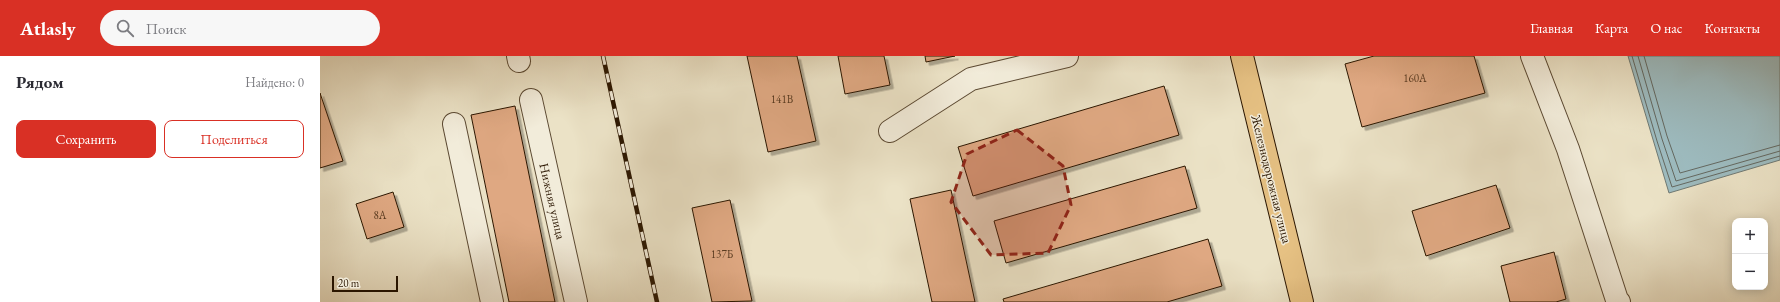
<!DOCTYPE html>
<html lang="ru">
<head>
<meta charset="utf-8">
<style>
  :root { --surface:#fff; --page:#f7f7f7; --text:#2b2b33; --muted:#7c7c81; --line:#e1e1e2; --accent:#d93025 }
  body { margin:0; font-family:"EB Garamond",serif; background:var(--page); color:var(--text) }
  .controls { position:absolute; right:12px; bottom:12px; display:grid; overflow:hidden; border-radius:8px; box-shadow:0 2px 10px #0003 }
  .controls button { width:36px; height:36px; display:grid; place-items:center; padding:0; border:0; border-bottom:1px solid var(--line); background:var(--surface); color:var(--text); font:20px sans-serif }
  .scale { position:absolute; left:12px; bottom:10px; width:66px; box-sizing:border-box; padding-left:4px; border:2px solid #2b1600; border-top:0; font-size:11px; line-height:14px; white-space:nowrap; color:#2b1600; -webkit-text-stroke:3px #f2ecda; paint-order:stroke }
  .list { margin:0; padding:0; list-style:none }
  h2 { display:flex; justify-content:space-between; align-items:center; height:52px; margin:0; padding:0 16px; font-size:17px }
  h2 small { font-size:13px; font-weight:400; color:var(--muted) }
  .actions { display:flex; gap:8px; padding:12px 16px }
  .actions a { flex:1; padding:9px 0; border:1px solid var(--accent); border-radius:8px; text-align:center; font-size:14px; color:var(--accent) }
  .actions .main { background:var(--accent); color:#fff }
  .icon { flex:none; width:22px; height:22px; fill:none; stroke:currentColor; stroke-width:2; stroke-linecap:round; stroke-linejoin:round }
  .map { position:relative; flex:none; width:1460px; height:246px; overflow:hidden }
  header { display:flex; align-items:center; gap:24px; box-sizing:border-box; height:56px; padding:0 20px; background:var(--accent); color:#fff }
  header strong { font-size:19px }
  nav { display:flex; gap:22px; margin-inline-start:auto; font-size:14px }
  .search { width:280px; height:36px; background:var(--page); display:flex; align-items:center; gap:10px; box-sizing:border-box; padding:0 14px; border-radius:22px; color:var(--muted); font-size:15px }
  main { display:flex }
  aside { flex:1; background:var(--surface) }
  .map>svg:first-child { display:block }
  .water { fill:#9dbbbf; stroke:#6f7973 }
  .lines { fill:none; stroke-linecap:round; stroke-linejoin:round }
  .shore { stroke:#646860; stroke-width:1 }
  .building { fill:#dfa882; stroke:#2b1600; filter:url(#shadow) }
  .minor-casing { stroke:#5b4932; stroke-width:24 }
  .major-casing { stroke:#2b1600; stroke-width:24 }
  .minor { stroke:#f2ecda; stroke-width:22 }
  .major { stroke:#e6c183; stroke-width:22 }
  .rail-casing { stroke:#2b1600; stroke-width:4.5 }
  .rail { stroke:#f2ecda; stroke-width:3; stroke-dasharray:9; stroke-linecap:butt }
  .marked { fill:#8f2418; fill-opacity:0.2; stroke:#8f2418; stroke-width:3; stroke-dasharray:8 5; stroke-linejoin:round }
  .labels { text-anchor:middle; stroke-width:3; stroke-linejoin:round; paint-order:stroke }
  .number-label { font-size:11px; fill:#583a20 }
  .street-label { font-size:13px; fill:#2b1600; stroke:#f2ecda }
</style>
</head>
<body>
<header>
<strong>Atlasly</strong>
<div class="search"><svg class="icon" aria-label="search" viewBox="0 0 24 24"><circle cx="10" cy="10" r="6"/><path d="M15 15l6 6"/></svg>Поиск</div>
<nav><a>Главная</a><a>Карта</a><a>О нас</a><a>Контакты</a></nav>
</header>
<main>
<aside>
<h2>Рядом<small>Найдено: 0</small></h2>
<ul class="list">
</ul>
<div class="actions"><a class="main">Сохранить</a><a>Поделиться</a></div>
</aside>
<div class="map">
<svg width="1460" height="246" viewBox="0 0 1460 246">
  <defs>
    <filter id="shadow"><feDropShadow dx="3.5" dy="3.5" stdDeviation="0" flood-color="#0004"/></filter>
  </defs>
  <rect width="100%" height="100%" fill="#ebe2c6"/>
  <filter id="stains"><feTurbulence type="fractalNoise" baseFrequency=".005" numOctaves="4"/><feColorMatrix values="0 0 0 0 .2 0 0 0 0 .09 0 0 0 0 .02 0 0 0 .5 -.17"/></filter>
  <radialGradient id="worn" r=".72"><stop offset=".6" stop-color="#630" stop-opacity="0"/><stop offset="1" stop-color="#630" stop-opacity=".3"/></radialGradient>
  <path class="water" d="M1308,0H1460V104L1349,137Z"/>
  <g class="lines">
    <g class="shore">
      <path d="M1312,0L1337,85L1352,131L1460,100"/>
      <path d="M1318,0L1342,83L1356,125L1460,95"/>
      <path d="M1324,0L1347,80L1360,117L1460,89"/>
    </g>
  </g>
  <g class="building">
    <path d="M427,0H477L496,85L448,96Z"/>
    <path d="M518,0H564L570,29L525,38Z"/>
    <path d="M605,0H635L606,6Z"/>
    <path d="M1054,0H1154L1165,37L1042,71L1025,8Z"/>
    <path d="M844,30L859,79L653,140L638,91Z"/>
    <path d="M0,37L23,105L0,112Z"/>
    <path d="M195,50L235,246H189L151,59Z"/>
    <path d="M865,110L877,152L686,207L674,165Z"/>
    <path d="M1176,129L1190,172L1106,200L1092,155Z"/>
    <path d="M631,134L655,246H612L590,143Z"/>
    <path d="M73,136L84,171L47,183L36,148Z"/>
    <path d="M410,144L432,245L392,246L372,152Z"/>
    <path d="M888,183L902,230L847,246H684L683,243Z"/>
    <path d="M1234,196L1246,243L1236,246H1190L1181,210Z"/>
  </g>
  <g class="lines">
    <defs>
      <g id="minor">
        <path d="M198,0L199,5"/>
        <path d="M1212,0L1248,93L1297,244L1299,246"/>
        <path d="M211,44L256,246"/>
        <path d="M134,68L172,246"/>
        <path d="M570,75L651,23L747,0"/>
      </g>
      <path id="major" d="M922,0L982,246"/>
    </defs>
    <use href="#minor" class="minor-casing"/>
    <use href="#major" class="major-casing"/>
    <use href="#minor" class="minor"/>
    <use href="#major" class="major"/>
    <defs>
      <path id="rail" d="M283,0L337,246"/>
    </defs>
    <use href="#rail" class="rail-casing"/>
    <use href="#rail" class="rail"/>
  </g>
  <path class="marked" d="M697,74L743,110L751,149L728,197L671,199L631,146L647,98Z"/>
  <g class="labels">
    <g class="number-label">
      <text x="1095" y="26">160А</text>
      <text x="462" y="47">141В</text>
      <text x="60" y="163">8А</text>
      <text x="402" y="202">137Б</text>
    </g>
    <g class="street-label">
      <text transform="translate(952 123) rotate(76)" y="5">Железнодорожная улица</text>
      <text transform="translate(233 145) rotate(77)" y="5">Нижняя улица</text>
    </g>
  </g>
  <rect width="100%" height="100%" filter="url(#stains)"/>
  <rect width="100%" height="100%" fill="url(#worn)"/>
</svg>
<div class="controls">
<button>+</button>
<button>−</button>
</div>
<div class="scale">20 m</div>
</div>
</main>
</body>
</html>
